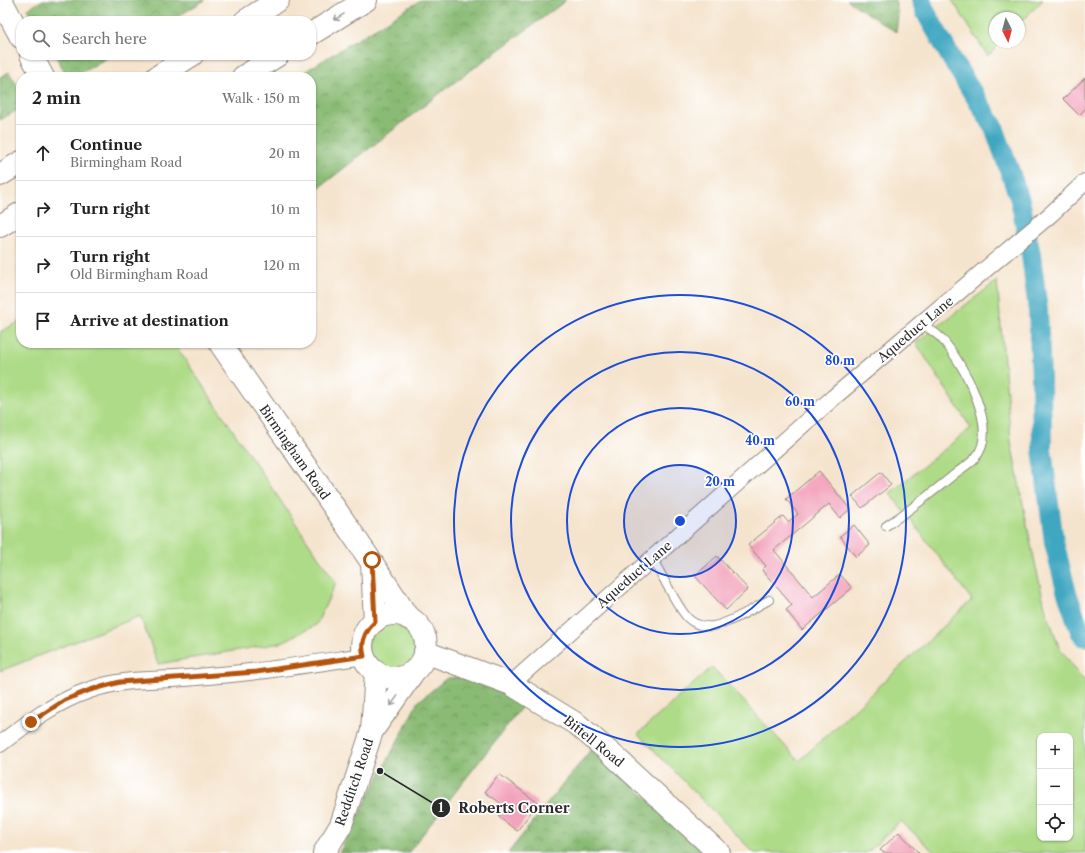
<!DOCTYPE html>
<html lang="en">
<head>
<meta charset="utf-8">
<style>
  :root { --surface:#fff; --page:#f2f2f2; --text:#202124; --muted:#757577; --line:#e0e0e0 }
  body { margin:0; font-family:"Libre Caslon Text",serif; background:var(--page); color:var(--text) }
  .controls { position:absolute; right:12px; bottom:12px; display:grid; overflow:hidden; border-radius:8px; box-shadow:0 1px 3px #0004 }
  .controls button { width:36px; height:36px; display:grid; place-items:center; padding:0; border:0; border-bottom:1px solid var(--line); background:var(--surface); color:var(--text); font:20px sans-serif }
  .compass { position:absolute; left:989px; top:12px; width:36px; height:36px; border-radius:50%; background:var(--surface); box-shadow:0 1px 3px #0004; rotate:174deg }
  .stop { position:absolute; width:12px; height:12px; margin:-9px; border:3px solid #b45309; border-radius:50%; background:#fff }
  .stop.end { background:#b45309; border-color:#fff; box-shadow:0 1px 4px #0008 }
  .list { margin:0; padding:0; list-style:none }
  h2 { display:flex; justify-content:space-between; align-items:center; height:52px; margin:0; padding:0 16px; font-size:17px }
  h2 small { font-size:13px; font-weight:400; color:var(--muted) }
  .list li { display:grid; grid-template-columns:26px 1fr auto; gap:12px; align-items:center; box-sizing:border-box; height:56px; padding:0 16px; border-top:1px solid var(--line) }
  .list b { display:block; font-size:15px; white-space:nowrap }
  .list p { margin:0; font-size:13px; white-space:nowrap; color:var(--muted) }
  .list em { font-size:13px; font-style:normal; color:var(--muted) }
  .icon { flex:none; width:22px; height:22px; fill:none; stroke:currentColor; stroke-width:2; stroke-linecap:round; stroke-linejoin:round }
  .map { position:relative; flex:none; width:1085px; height:853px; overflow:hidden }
  .search { position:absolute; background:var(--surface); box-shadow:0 1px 3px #0004; left:16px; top:16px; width:300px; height:44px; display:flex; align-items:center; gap:10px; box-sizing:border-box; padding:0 14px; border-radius:16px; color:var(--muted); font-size:15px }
  .panel { position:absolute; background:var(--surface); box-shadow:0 1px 3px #0004; left:16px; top:72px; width:300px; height:276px; border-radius:16px }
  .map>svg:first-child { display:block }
  .green { fill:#aedb87; stroke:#6c8359; fill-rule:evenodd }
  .forest { fill:url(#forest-crowns); stroke:#5a7350 }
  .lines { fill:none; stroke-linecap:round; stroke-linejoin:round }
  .canal { stroke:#41a7c1; stroke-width:20 }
  .building { fill:#f3a4bd }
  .service-casing { stroke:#90887c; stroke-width:10 }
  .minor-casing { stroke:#90887c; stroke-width:18 }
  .secondary-casing { stroke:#90887c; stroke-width:24 }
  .motorway-casing { stroke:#90887c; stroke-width:24 }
  .service { stroke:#fff; stroke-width:8 }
  .minor { stroke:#fff; stroke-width:16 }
  .secondary { stroke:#fff; stroke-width:22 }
  .motorway { stroke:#fff; stroke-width:22 }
  .oneway { stroke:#a0a0a0 }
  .route { stroke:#b45309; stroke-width:5 }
  .ring { fill:none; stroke:#1d4ed8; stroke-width:2 }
  .labels { text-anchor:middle; stroke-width:3.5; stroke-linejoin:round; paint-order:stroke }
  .street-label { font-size:13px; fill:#2b2b2b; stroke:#fff }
  .centre { fill:#1d4ed8; stroke:#fff; stroke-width:2 }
  .ring-label { font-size:12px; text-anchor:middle; font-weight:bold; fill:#1d4ed8; stroke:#fff; stroke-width:3.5; stroke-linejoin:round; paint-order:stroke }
  .leader { fill:none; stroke:#2b2b2b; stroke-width:1.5 }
  .callout-dot { fill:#2b2b2b; stroke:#fff; stroke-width:1.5 }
  .mark-label { font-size:12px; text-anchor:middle; font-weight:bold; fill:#fff }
  .callout-label { font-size:14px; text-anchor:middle; font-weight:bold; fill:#2b2b2b; stroke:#fff; stroke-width:3.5; stroke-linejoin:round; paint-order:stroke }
</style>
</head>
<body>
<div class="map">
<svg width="1085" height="853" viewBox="0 0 1085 853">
  <defs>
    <pattern id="forest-crowns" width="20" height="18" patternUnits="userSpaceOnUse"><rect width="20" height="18" fill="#8abb74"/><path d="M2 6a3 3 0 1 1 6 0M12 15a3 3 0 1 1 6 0" fill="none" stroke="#71985f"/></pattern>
  </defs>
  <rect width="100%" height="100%" fill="#fff"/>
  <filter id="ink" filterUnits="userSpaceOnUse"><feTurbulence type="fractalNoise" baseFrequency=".025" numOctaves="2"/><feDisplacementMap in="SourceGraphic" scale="8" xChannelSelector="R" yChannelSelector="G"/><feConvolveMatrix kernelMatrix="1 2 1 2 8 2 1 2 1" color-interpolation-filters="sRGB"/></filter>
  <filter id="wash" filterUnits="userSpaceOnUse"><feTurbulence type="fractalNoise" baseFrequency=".012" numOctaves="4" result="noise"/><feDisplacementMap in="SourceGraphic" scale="16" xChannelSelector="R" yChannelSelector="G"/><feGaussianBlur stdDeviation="0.9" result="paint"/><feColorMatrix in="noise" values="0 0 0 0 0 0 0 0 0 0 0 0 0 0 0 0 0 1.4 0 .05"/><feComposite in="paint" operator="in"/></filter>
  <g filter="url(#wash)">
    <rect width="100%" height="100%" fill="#f5e4cd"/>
    <g class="green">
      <path d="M952,0H1043L1019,24V18H995V42H1002L988,56Z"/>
      <path d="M997,281L1011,442L1032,550L1045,607L1059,647L1085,682V853H935L901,821L867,853H754L638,734L712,667L799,761L972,600L890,493L971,428L916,343ZM1040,736H1070V838H1040Z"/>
      <path d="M21,321V343H174L336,583L316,625L280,643L158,664L140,616L0,671V332Z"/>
      <circle cx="394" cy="647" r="26"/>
    </g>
    <g class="forest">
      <path d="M43,0H205L170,21H35L28,9Z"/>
      <path d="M421,0H566L556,8L448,87L311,194V77H296Z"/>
      <path d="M847,0H895L898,16L896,32Z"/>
      <path d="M55,55H112L74,77H68Z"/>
      <path d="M9,72L21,92V108L0,120V77Z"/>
      <path d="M471,676L527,700L408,853H339L418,702L447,678Z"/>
      <path d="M592,748L707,853H508Z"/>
    </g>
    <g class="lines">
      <path class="canal" d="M921,0L925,11L953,61L994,127L1020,200L1031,255L1038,311L1041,379L1042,449L1054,542L1066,590L1080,631L1085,637"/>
    </g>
    <g id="blocks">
      <g class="building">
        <path d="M1085,78V109L1079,115L1063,99Z"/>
        <path d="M819,471L850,509L840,518L829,504L774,550L813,597L840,574L852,588L802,630L786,610L792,605L762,570L766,566L748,545L783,516L788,522L798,514L786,499Z"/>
        <path d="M881,472L891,485L862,508L852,496Z"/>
        <path d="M854,525L870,545L856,557L840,536Z"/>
        <path d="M717,556L748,589L726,610L695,576Z"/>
        <path d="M499,774L538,803L517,831L499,817L506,807L485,792Z"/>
        <path d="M899,832L919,853H884L880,850Z"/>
      </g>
    </g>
  </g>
  <g filter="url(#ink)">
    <use href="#blocks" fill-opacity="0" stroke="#90887c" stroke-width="1"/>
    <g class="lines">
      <defs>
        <g id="service">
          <path d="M886,526C910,510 933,492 956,473C962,468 970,464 975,458C1001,430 962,361 941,338C935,332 928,328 922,324"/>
          <path d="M652,558C660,571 680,613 690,620C696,625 706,627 713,626C729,624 754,608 769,600"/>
        </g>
        <g id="minor">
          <path d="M511,684L834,397L1051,214L1085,182"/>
          <path d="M0,744C27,723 57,701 90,690C118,680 146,680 174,679C190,678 205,676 220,675C268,671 316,663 364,656"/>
        </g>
        <g id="secondary">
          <path d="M1,0L21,37"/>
          <path d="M31,55L43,77"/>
          <path d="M220,343C282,435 349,524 408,618"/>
          <path d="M372,563L375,621"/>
          <circle cx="394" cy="646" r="32"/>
          <path d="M425,652L511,684L578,725L615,757L719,853"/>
          <path d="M372,731L415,670"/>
          <path d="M324,853L341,825L372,731L376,672"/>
        </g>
        <g id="motorway">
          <path d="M245,21L278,0"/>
          <path d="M311,34L366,0"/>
          <path d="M157,77L192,55"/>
          <path d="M243,77L278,55"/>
          <path d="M0,175L21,162"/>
          <path d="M0,226L21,213"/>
        </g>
      </defs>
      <use href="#service" class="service-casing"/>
      <use href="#minor" class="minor-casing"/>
      <use href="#secondary" class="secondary-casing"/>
      <use href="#motorway" class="motorway-casing"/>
      <use href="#service" class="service"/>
      <use href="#minor" class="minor"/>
      <use href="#secondary" class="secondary"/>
      <use href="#motorway" class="motorway"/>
    </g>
    <defs><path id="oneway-shaft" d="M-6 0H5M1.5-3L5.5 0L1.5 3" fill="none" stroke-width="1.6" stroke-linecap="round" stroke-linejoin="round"/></defs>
    <g class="oneway">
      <use href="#oneway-shaft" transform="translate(339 17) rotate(148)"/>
      <use href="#oneway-shaft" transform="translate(394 701) rotate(125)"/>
    </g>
  </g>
  <g class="lines" filter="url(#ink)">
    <path class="route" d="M31,722L65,700L90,690L120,682L256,672L364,656C360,642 365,631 375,622L372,560"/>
  </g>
  <circle cx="680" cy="521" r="56" fill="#1d4ed8" fill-opacity=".12"/>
  <g class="ring">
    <circle cx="680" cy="521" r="56"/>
    <circle cx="680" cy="521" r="113"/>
    <circle cx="680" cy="521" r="169"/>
    <circle cx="680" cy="521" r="226"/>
  </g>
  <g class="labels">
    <g class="street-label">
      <text transform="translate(915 329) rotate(-40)" y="5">Aqueduct Lane</text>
      <text transform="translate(295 452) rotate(55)" y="5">Birmingham Road</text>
      <text transform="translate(634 574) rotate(-41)" y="5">Aqueduct Lane</text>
      <text transform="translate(594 741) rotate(39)" y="5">Bittell Road</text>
      <text transform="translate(354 782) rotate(-71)" y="5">Redditch Road</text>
    </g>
  </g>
  <circle cx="680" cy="521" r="6" class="centre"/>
  <g class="ring-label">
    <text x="840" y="365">80 m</text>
    <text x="800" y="406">60 m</text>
    <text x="760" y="445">40 m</text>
    <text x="720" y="486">20 m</text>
  </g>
  <path class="leader" d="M380 771L441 808"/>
  <g class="callout-dot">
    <circle cx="380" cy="771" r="4"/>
    <circle cx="441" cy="808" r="10"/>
  </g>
  <g class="mark-label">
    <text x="441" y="812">1</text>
  </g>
  <g class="callout-label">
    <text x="514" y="813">Roberts Corner</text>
  </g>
</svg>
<div class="controls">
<button>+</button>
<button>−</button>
<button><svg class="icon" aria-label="locate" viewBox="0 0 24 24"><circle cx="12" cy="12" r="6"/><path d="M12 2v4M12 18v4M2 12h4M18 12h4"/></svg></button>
</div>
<svg class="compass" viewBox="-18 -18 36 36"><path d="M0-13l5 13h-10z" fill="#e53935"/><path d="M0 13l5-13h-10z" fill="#757577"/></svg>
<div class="stop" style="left:372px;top:560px"></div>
<div class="stop end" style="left:31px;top:722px"></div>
<div class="search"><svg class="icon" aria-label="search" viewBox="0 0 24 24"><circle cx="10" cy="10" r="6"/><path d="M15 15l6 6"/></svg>Search here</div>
<section class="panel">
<h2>2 min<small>Walk · 150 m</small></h2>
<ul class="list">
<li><svg class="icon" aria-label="ahead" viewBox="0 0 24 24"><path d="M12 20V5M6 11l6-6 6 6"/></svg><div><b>Continue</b><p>Birmingham Road</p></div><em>20 m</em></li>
<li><svg class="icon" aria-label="right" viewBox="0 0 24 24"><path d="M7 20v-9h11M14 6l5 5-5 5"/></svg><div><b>Turn right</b></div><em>10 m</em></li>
<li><svg class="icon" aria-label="right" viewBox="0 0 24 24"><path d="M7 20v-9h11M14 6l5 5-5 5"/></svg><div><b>Turn right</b><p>Old Birmingham Road</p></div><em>120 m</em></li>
<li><svg class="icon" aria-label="arrive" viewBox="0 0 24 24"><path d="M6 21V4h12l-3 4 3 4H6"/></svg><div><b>Arrive at destination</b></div></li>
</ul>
</section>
</div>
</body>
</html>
